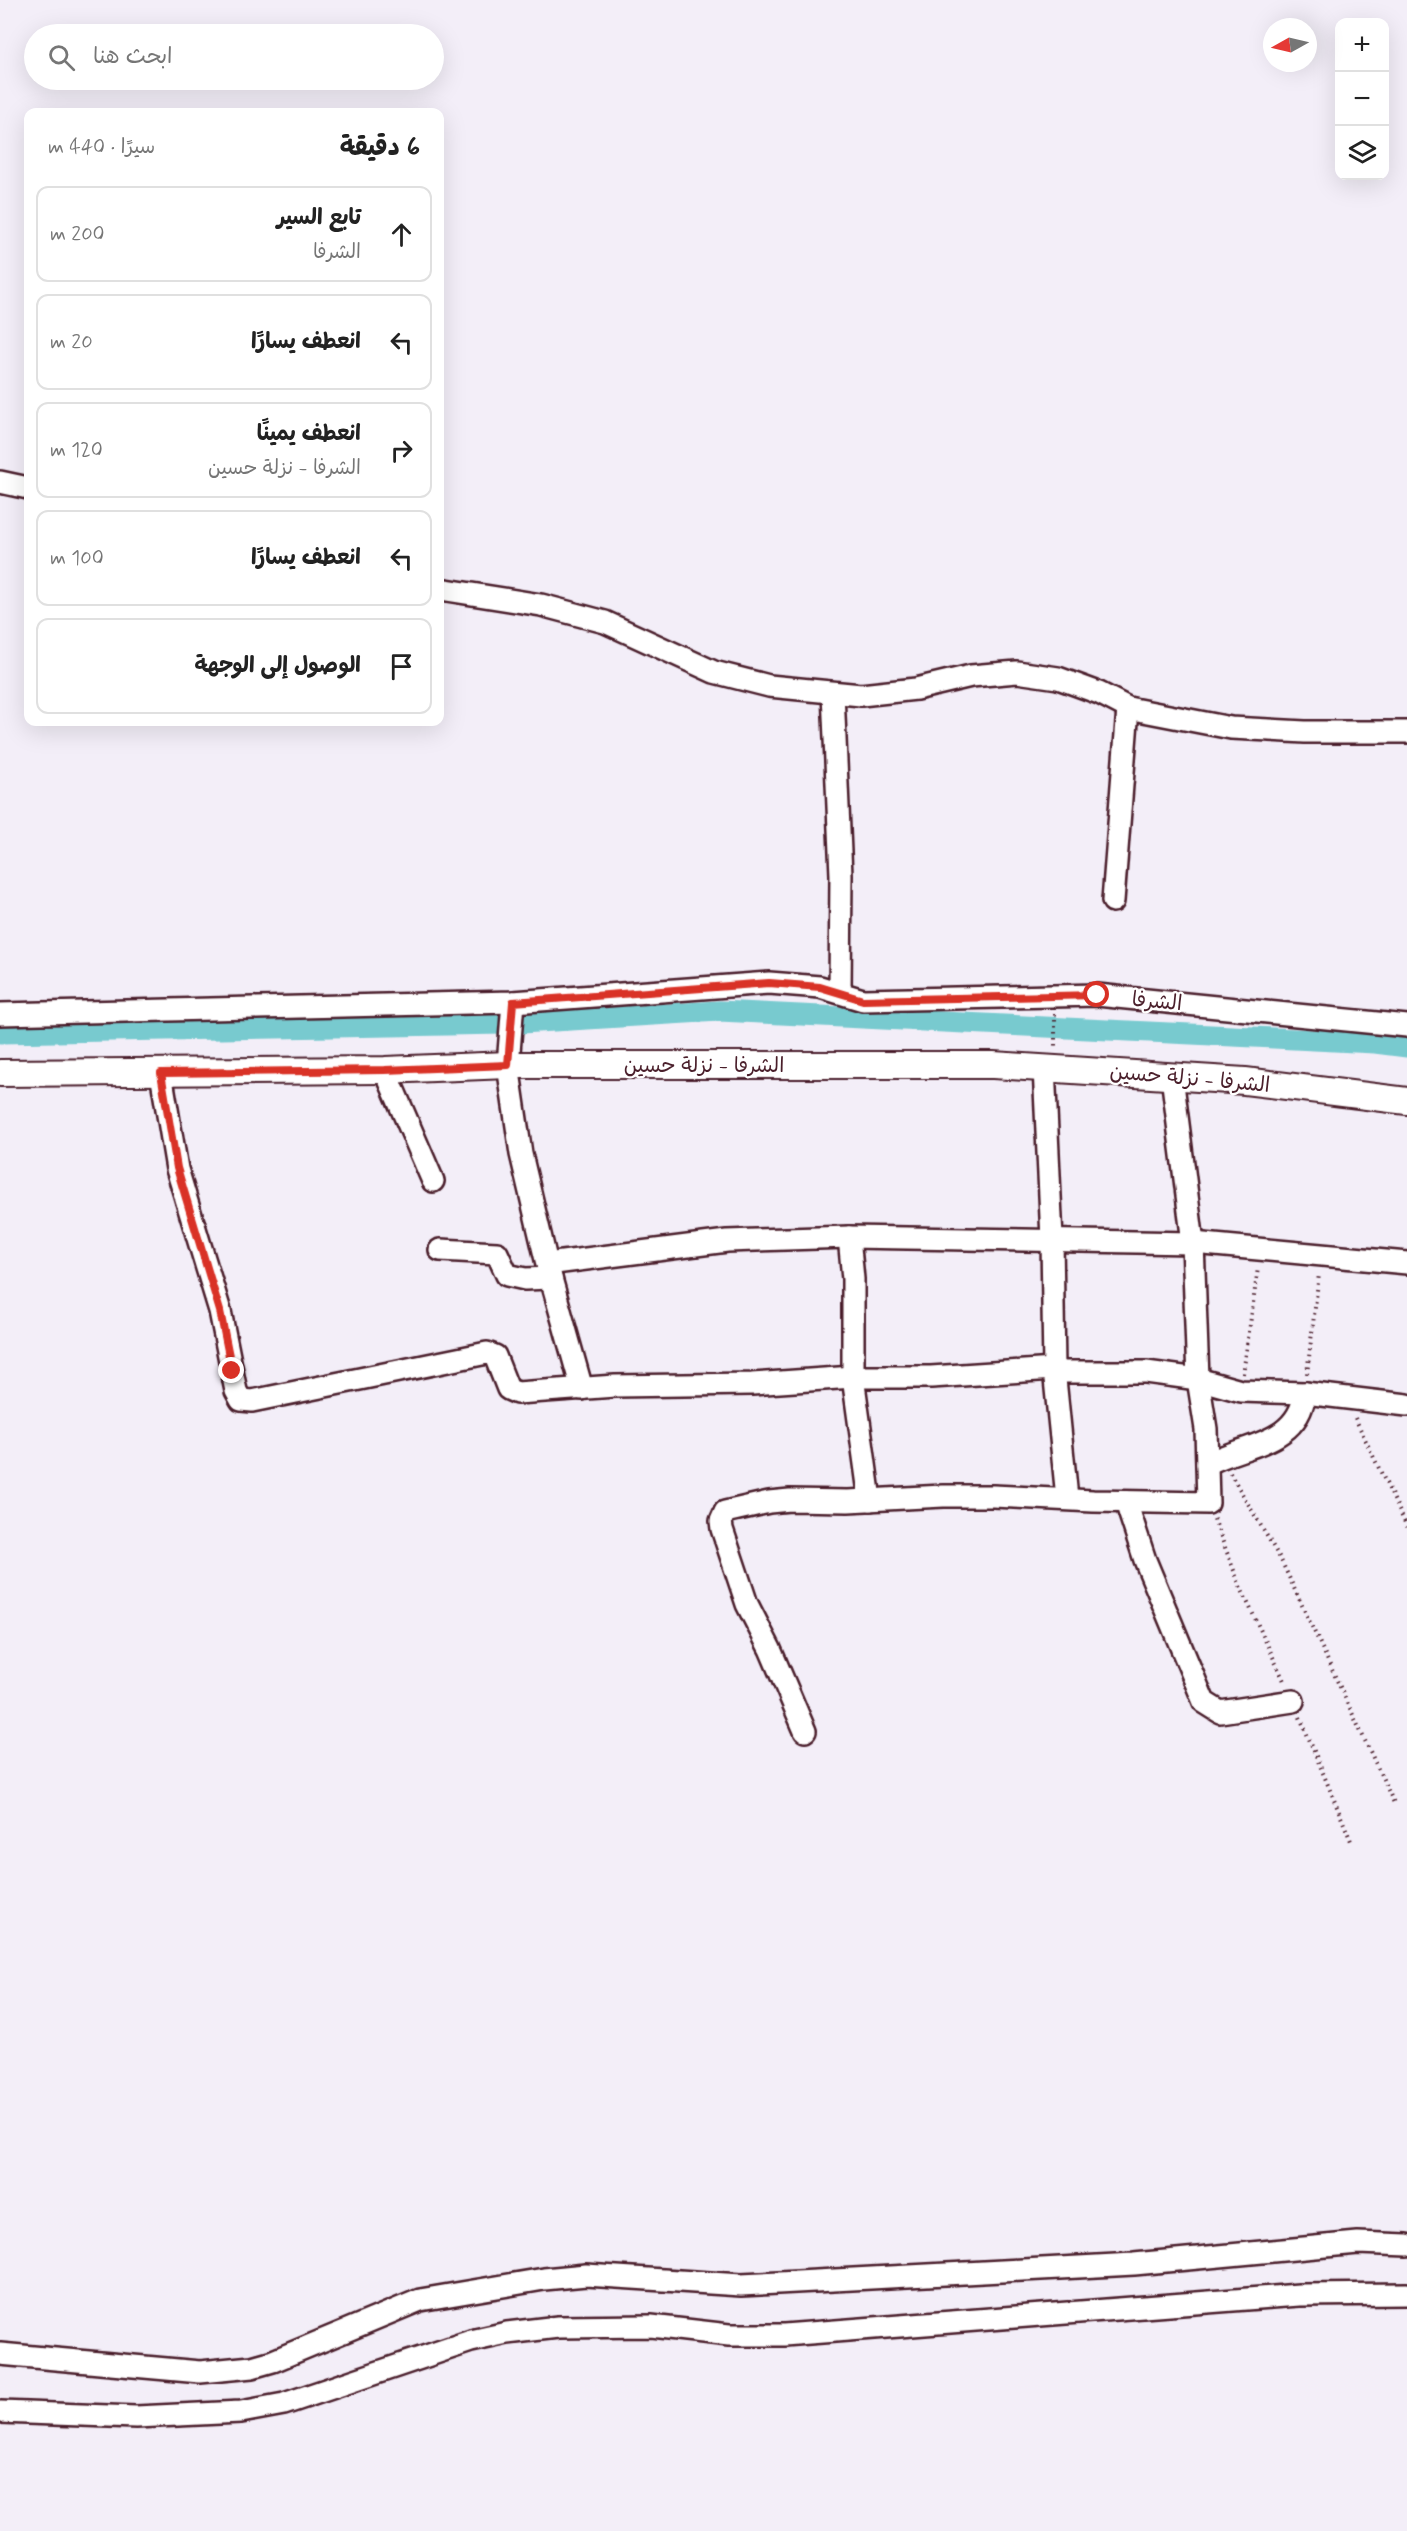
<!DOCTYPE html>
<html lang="ar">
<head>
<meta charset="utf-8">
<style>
  :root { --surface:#fff; --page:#f6f6f6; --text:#222; --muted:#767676; --line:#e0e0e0 }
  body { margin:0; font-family:Mynerve,"Playpen Sans Arabic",sans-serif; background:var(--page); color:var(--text); direction:rtl }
  .controls { position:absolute; right:18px; top:18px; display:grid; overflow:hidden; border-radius:12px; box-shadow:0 6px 24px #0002 }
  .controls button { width:54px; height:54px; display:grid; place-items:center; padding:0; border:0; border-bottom:2px solid var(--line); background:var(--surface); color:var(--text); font:30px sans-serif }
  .compass { position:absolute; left:1263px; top:18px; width:54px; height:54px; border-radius:50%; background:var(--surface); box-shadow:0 6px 24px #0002; rotate:262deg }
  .stop { position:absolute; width:18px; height:18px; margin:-14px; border:4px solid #d93025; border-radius:50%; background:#fff }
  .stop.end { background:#d93025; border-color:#fff; box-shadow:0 2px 6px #0008 }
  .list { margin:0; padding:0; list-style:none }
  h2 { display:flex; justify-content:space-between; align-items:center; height:78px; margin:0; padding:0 24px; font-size:26px }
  h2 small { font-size:20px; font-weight:400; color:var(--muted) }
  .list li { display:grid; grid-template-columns:39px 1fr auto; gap:18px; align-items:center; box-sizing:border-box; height:96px; margin:0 12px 12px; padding:0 12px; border:2px solid var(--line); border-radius:12px }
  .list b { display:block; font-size:22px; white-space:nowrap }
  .list p { margin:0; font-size:20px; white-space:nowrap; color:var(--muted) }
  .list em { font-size:20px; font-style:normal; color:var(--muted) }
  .icon { flex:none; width:33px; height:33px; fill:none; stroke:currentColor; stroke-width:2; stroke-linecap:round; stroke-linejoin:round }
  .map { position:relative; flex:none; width:1407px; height:2531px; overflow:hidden; direction:ltr }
  .search { position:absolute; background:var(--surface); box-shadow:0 6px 24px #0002; left:24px; top:24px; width:420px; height:66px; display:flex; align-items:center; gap:15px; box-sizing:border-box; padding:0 21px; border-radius:33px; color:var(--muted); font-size:22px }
  .panel { position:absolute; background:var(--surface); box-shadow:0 6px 24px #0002; left:24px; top:108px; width:420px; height:618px; border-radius:12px; direction:rtl }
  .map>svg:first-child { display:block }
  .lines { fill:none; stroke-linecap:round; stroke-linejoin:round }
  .canal { stroke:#78cacf; stroke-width:21 }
  .minor-casing { stroke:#4a1f2b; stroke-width:26 }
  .tertiary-casing { stroke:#4a1f2b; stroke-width:30 }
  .path { stroke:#4a1f2b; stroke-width:4; stroke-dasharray:1.5 4.5; stroke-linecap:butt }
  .minor { stroke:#fff; stroke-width:21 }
  .tertiary { stroke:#fff; stroke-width:26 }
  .route { stroke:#d93025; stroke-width:8 }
  .labels { text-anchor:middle; stroke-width:4.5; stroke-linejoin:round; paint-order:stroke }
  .street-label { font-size:21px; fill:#4a1f2b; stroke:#fff }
</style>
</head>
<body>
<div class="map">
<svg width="1407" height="2531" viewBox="0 0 1407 2531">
  <rect width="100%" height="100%" fill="#f3eef8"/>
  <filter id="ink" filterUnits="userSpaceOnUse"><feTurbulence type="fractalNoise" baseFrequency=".0167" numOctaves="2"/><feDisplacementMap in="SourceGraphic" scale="12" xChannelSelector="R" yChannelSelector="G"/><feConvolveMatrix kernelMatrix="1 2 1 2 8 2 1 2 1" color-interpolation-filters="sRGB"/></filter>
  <g filter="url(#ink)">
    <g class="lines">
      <path class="canal" d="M0,1033L505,1024L719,1011L1375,1043L1407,1047"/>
      <defs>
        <g id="minor">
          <path d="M0,482L28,488"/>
          <path d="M440,589L541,605L605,622L714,672L769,686L861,695L916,689L971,676L1017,672L1058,678L1099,693L1128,708L1231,728L1305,732H1407"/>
          <path d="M833,693L841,875L840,992"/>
          <path d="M1113,901L1128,708"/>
          <path d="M513,1002L508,1065L521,1154L547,1264L582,1389"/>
          <path d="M0,1014L513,1002L769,983L820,987L863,1000L1097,995L1407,1026"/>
          <path d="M1044,1067L1052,1239L1054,1369L1067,1498"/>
          <path d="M385,1070L433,1181"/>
          <path d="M161,1073L177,1169L220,1311L236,1391L241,1400L252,1401L487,1353L495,1356L508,1389L517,1393L615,1386L752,1384L853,1377H931L1054,1369L1064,1372H1146L1198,1379L1241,1391L1305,1393L1407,1405"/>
          <path d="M849,1237L853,1279V1377L870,1500"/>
          <path d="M440,1250L497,1253L507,1275L525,1279L551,1278"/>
          <path d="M547,1264L727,1241L849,1237L1193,1243L1407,1263"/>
          <path d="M1207,1464C1244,1444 1298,1445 1305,1393"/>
          <path d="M1126,1502L1145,1560L1204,1702L1220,1712L1293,1701"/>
          <path d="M805,1731L770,1649L747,1604L722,1529L721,1521L725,1512L769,1502L790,1500L848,1501L943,1496H993L1093,1501L1208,1503L1206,1429L1198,1379L1193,1243L1172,1076"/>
          <path d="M0,2354L200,2372L252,2367L273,2361L420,2300L544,2279L586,2275L741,2285L1134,2264L1358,2243L1407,2245"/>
          <path d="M0,2412L136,2417L241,2412L284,2404L471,2341L507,2333L558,2327L651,2326L729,2335H784L1299,2295L1407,2294"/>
        </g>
        <path id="tertiary" d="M0,1073L385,1070L508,1065H993L1245,1081L1407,1101"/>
      </defs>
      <use href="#minor" class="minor-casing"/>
      <use href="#tertiary" class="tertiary-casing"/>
      <g class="path">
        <path d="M1055,1014V1049"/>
        <path d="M1243,1374L1258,1268"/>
        <path d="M1307,1374L1319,1274"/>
        <path d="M1355,1418L1407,1527"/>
        <path d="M1230,1473L1281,1560L1394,1803"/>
        <path d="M1214,1519L1240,1586L1285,1683"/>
        <path d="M1300,1717L1351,1841"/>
      </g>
      <use href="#minor" class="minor"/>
      <use href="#tertiary" class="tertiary"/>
    </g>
  </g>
  <g class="lines" filter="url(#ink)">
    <path class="route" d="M232,1371L220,1311L177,1168L161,1073L385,1070L508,1065L513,1002L769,983L820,987L863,1000L1097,995"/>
  </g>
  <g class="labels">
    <g class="street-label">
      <text transform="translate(1157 1001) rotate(5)" y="7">الشرفا</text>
      <text x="704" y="1072">الشرفا - نزلة حسين</text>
      <text transform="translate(1190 1078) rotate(5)" y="7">الشرفا - نزلة حسين</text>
    </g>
  </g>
</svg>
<div class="controls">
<button>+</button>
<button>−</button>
<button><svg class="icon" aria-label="layers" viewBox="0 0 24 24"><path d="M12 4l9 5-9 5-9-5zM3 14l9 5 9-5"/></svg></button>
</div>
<svg class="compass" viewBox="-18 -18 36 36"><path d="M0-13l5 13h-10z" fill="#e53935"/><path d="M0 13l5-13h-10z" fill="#767676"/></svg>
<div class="stop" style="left:1097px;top:995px"></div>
<div class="stop end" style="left:232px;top:1371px"></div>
<div class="search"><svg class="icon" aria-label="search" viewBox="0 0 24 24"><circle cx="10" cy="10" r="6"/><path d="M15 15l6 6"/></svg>ابحث هنا</div>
<section class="panel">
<h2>6 دقيقة<small>سيرًا · 440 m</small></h2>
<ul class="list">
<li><svg class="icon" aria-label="ahead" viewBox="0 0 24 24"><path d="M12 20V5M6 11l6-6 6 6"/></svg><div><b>تابع السير</b><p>الشرفا</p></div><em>200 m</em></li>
<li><svg class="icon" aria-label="left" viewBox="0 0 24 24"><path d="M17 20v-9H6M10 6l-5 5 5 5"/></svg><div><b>انعطف يسارًا</b></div><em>20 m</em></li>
<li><svg class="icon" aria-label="right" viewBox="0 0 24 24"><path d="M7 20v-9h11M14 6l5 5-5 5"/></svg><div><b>انعطف يمينًا</b><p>الشرفا - نزلة حسين</p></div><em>120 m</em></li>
<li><svg class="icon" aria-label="left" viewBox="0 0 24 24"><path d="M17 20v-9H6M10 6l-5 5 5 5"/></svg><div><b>انعطف يسارًا</b></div><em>100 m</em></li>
<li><svg class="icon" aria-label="arrive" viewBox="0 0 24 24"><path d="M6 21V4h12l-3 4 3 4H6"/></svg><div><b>الوصول إلى الوجهة</b></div></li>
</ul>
</section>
</div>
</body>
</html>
